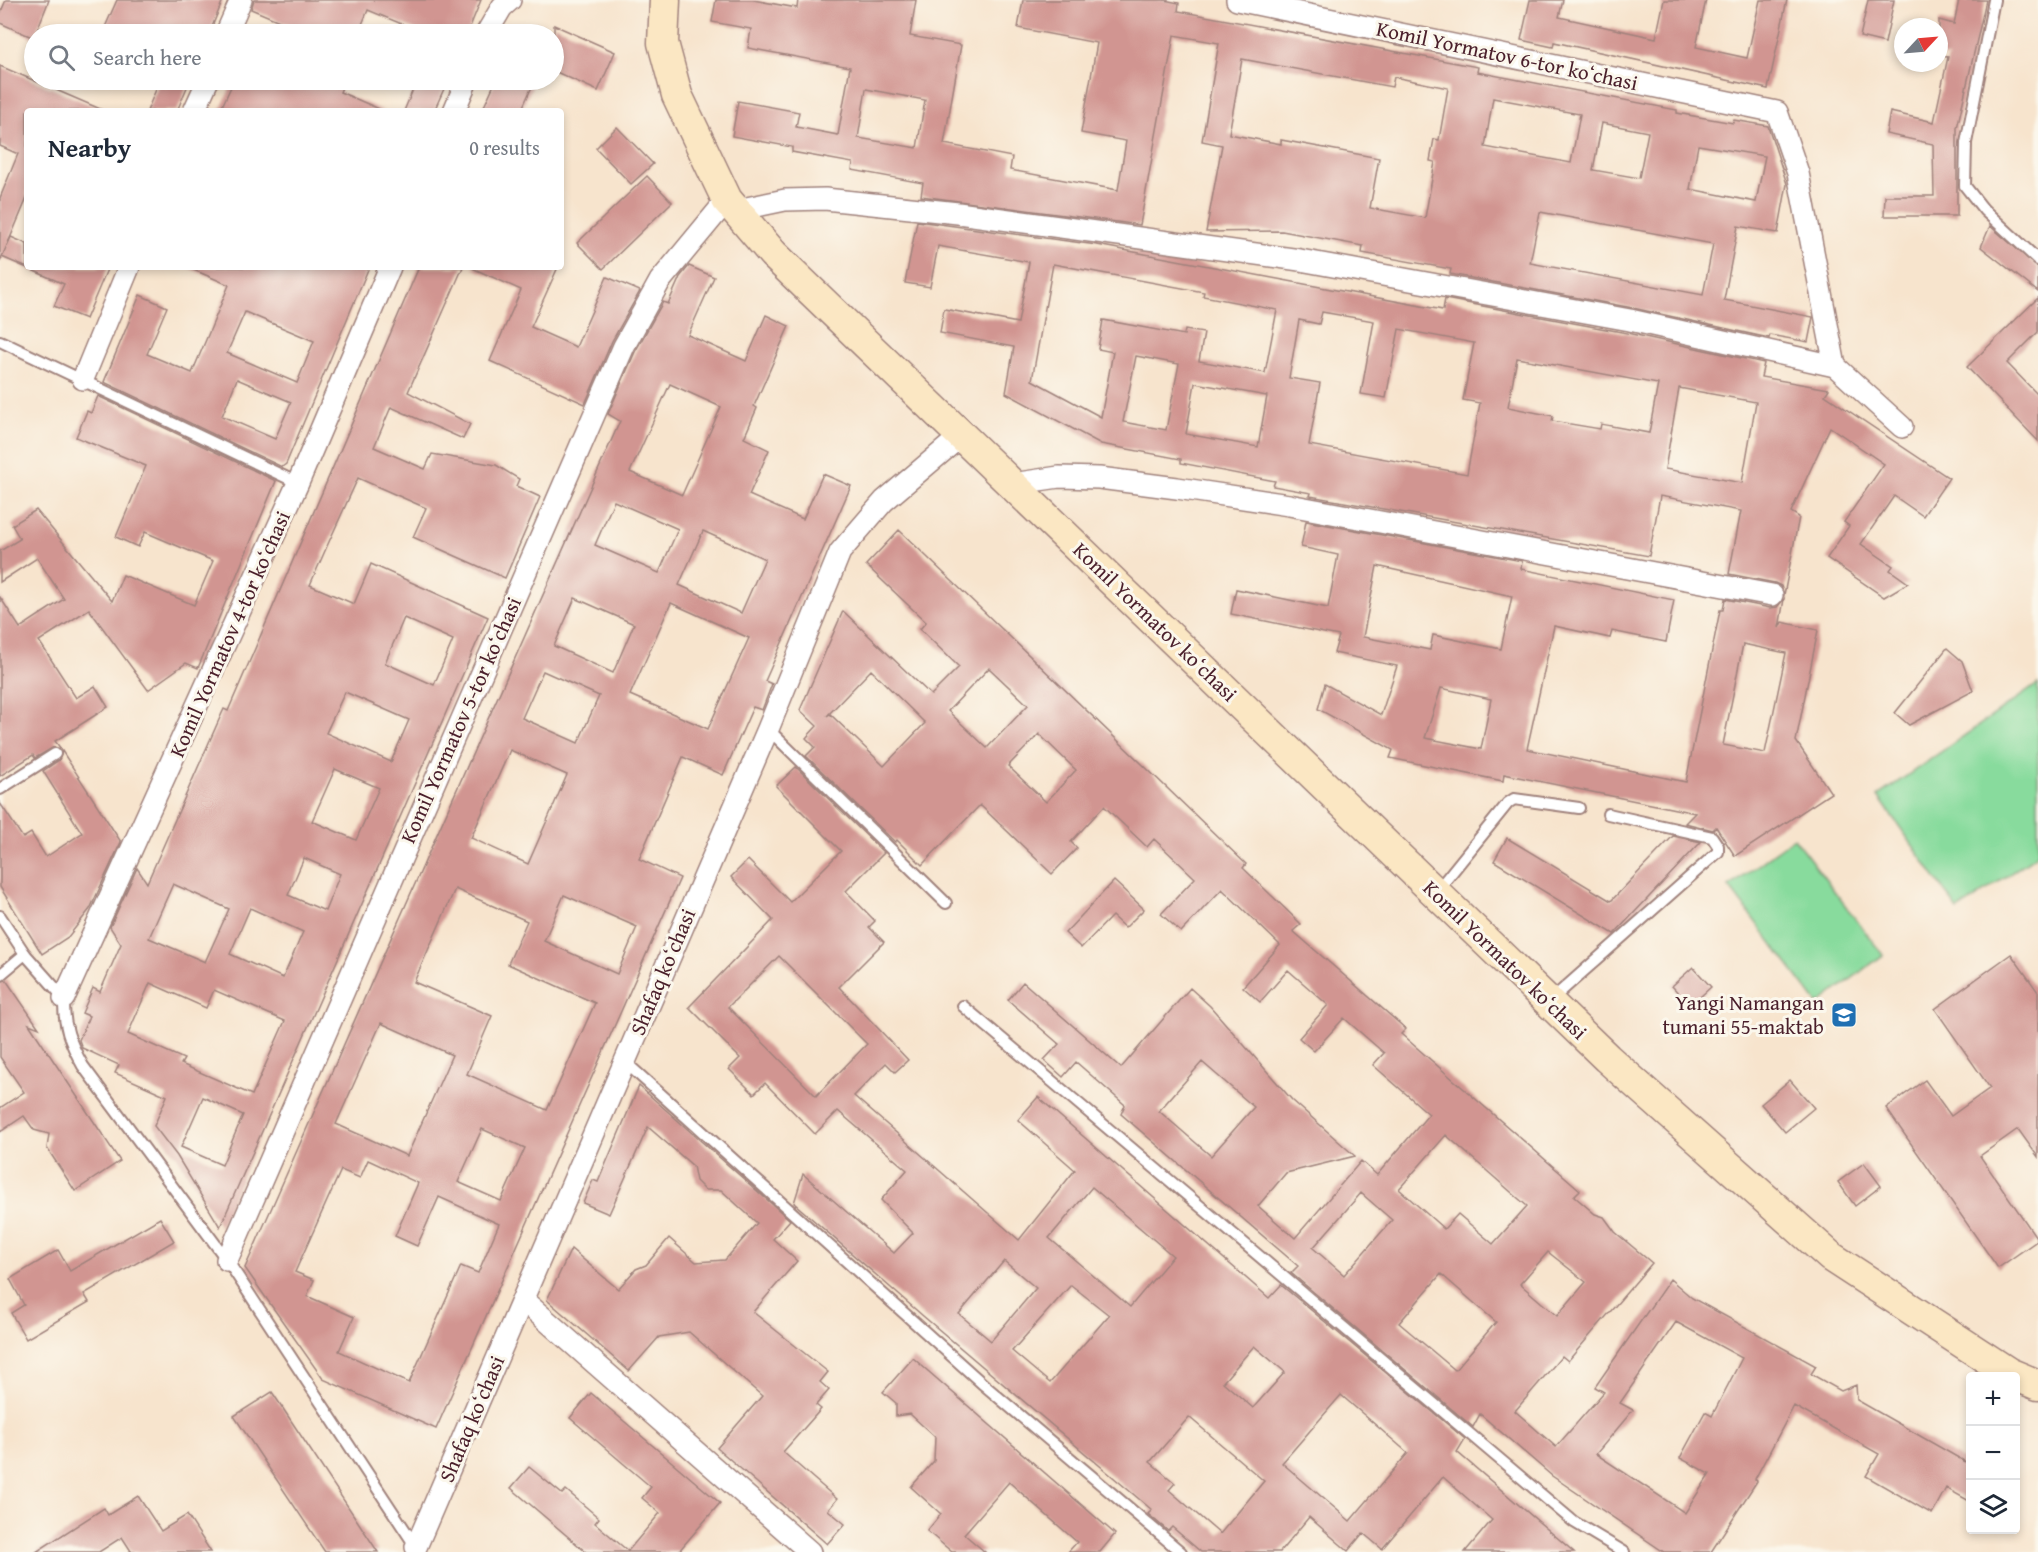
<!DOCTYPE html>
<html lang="en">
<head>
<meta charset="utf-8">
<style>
  :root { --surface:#fff; --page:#f2f2f3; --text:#1f2937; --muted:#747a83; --line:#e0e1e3 }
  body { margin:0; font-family:"Gentium Book Plus",serif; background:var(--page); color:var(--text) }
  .controls { position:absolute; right:18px; bottom:18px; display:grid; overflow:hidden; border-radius:6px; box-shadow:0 3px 9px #0003 }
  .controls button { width:54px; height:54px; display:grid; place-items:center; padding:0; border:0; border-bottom:2px solid var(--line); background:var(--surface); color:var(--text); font:30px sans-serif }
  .compass { position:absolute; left:1894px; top:18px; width:54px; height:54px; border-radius:50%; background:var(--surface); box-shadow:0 3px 9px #0003; rotate:64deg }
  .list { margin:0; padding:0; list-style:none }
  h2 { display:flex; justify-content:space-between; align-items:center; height:78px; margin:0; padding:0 24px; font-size:26px }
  h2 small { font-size:20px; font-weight:400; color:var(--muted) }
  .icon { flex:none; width:33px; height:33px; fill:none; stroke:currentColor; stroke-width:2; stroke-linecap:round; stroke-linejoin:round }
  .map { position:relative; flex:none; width:2038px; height:1552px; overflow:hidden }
  .search { position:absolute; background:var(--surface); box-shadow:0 3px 9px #0003; left:24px; top:24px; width:540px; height:66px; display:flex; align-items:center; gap:15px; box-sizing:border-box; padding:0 21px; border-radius:33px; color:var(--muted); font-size:22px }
  .panel { position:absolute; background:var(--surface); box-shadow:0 3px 9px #0003; left:24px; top:108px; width:540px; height:162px; border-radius:6px }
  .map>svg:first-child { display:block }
  .green { fill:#88db9d; stroke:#697d64; stroke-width:1.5 }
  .building { fill:#d19591; fill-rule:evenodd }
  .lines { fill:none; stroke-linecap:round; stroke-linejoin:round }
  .lane-casing { stroke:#a0827c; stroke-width:14 }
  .street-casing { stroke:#a0827c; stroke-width:24 }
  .secondary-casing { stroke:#a0827c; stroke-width:33 }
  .lane { stroke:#fff; stroke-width:10 }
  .street { stroke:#fff; stroke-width:21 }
  .secondary { stroke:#fbe7c3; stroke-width:30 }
  .labels { text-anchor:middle; stroke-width:6; stroke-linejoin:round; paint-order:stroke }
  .street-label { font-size:21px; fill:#4a1f2b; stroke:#fbf7ec }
  .poi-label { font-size:21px; fill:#4a1f2b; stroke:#fbf7ec; text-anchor:end }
</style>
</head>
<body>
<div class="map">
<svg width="2038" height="1552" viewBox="0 0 2038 1552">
  <rect width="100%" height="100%" fill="#fbf7ec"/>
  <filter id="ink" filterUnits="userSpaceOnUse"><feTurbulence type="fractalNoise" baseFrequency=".0167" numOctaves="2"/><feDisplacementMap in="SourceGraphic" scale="12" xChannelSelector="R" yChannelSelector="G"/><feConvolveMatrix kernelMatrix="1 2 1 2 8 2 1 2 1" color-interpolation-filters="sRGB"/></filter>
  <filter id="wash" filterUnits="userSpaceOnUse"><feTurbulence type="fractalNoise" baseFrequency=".008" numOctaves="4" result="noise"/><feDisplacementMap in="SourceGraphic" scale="24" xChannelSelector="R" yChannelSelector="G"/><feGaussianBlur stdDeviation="1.35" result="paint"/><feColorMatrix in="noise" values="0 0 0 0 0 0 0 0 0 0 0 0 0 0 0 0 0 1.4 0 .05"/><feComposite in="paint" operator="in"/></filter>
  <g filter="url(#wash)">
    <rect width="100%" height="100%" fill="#f7e4cd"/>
    <g class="green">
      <path d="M2038,684V854L1958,910L1878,796Z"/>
      <path d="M1794,838L1883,955L1818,1004L1729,887Z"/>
    </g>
    <g id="blocks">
      <g class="building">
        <path d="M6,0H49L34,38L0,23V14Z"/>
        <path d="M117,0H223L209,34H102Z"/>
        <path d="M254,0H481L467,34H426L368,10L358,34H310L251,9Z"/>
        <path d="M716,0H753L797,8L798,0H916L910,36L961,45L944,144L1012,157L1010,170L1118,190L1126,141L1081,133L1097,43L1018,28L1023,0H1164L1179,3L1178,11L1478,67L1477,72L1677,110V113L1733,123L1734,120L1768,126L1787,184L1778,233L1738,226L1724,300L1813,317L1808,342L1770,335L1769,338L1633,308L1450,274L1451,269L1362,253L1363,246L1282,231L1206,232L1222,145L1202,141L1219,43L1174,35L1140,225L921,196L923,183L852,170L853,163L792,152V147L732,136L738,101L799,112L796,127L838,135L850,67L748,48L751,29L712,22ZM1242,59L1392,87L1394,77L1448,88L1439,140L1434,139L1430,161L1435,162L1425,218L1370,208L1379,158L1281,140V144L1229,134ZM866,89L925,100L917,148L858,138ZM1493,98L1580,114L1571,163L1485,147ZM1602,123L1648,132L1639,178L1593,170ZM1698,145L1765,156L1756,202L1690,189ZM1540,212L1713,244L1703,295L1530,263Z"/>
        <path d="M1530,0H1563L1559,17L1656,38L1664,0H1706L1696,47L1747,58L1760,0H1787L1768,89L1554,42L1553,47L1521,40Z"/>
        <path d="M1868,0H1894L1885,43L1860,37Z"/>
        <path d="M1959,0H1986L1957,128V216H1884L1885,196H1934L1933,144L1886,134L1890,112L1934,122L1948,57L1939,56V20L1954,24Z"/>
        <path d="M554,25L615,52L598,91L554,71Z"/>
        <path d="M0,66L105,111H27V198L0,262V198L18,154L0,146Z"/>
        <path d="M160,80H190L177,111H147Z"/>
        <path d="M234,80H345L340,92L384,111H220Z"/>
        <path d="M417,80H448L434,111H404Z"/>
        <path d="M496,80H535L521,111H482Z"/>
        <path d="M617,127L653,164L631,184L596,148Z"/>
        <path d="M647,176L672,202L603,269L577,243Z"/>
        <path d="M917,221L1097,245L1443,310L1445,299L1627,333L1764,363L1761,377L1829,389L1825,395L1949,478L1923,516L1894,496L1861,544L1893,566L1890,570L1908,583L1884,597L1827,558L1849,526L1844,522L1884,464L1830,427L1791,512L1799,517L1784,595L1781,586L1775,583L1729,574L1741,511L1660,496L1649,556L1310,496L1311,493L1273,486L1275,481L1181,463V459L1101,444L1006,393L1014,347L940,333L944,309L1018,323L1029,262L938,246L930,287L905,283ZM1053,264L1204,292L1203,296L1277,310L1265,373L1199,361L1204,333L1185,330L1184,335L1103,320L1098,349L1113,352L1101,417L1032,380ZM1322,312L1374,321L1361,394L1386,398L1399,329L1474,343L1463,400L1480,403L1467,474L1309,445L1320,383L1289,378L1299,320L1319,324ZM1136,356L1179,364L1166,430L1123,422ZM1517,358L1658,384L1649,433L1601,424L1600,429L1552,421L1553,416L1508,407ZM1195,383L1267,396L1258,447L1186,434ZM1679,388L1756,402L1742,483L1665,469Z"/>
        <path d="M1990,226L2038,267V292L1981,247Z"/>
        <path d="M11,237L27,244V267H108L86,319L54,306L64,284L2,257Z"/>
        <path d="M689,266L714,277L688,335L746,361L766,315L789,326L754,406L757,408L744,438L769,450L749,495L803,519L823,474L851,486L765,681L772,684L762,710L753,707L723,775L683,757L639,859L680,878L436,1429L323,1379L245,1268L620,421L608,414L635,352L663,302L668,304L680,277ZM670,384L721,407L682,495L630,472ZM614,501L678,529L659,573L595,545ZM703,531L765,559L741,613L679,585ZM575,598L634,624L613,673L554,646ZM671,603L749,638L708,729L630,695ZM543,671L599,696L578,743L522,718ZM510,750L567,775L528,864L471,838ZM455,889L527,921L508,964L595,1003L547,1110L467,1074L492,1016L414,982ZM564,895L637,927L617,974L544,941ZM381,1023L452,1055L407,1156L336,1124ZM482,1129L525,1148L501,1201L458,1182ZM368,1160L418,1183L395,1236L417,1246L439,1197L499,1224L478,1273L461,1266L409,1383L339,1351L354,1317L307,1296L314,1280L295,1272L341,1170L360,1178Z"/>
        <path d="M187,267H369L286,464L282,467L104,382L140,295L167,307L147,354L192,373L229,285ZM245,312L314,341L297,383L227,353ZM237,379L291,402L275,439L222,416Z"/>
        <path d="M419,267H463L408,392L470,424L463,439L391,407L374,447L425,469L432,454L496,465L519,479L516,486L540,497L505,578L413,537L426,508L358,478L328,544L310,585L354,604L371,564L488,617L220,1227L177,1156L154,1126L167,1096L115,1073L119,1065L82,1048L79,1040L89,1016L82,1013L93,988L100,992L121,944L110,927L137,868L147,883L218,722L224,709L228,711L254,651ZM404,618L453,640L434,685L385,663ZM345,692L409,720L391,762L326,733ZM335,769L379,788L356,840L312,821ZM304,858L340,874L325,911L288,895ZM173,884L229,909L205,962L149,938ZM250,908L303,932L283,978L230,954ZM150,983L206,1008L214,990L285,1021L252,1095L181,1064L184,1059L128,1034ZM203,1097L243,1115L222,1165L181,1147Z"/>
        <path d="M470,267H558L531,327L576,347L607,277L640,291L612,341L585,404L490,361L521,290Z"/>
        <path d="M2038,298V332L2007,363L2038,395V441L1967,367Z"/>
        <path d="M98,396L276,481L198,668L186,663L148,690L89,609L39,641L76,698L95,686L108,707L55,741L61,749L54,747L35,758L33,755L0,776V597L20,628L64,599L37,558L0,582V551L20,539L12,525L36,510L112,601L123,575L194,605L213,561L145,532L138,547L116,537L146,466L76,437L87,411L91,413Z"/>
        <path d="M1306,521L1522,561L1521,569L1674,600L1666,642L1612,631L1610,638L1554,626L1527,749L1686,782L1720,610H1723L1725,599L1770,608L1777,607L1784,599L1779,628L1782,622L1818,630L1796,741L1831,793L1735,856L1716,827L1713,830L1685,823L1695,813L1504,774L1503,781L1390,758L1393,750L1318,709L1325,684L1381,715L1397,666L1334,653L1339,636L1231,614L1236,589L1328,608L1338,555L1301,547ZM1377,566L1512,596L1501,649L1433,635L1430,650L1363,637ZM1743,644L1786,653L1765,753L1723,745ZM1441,688L1491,699L1481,749L1425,738Z"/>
        <path d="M899,530L1246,864L1243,868L1301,924L1293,931L1406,1029L1401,1034L1580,1190L1574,1196L1595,1214L1604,1217L1615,1232L1652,1263L1568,1361L1562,1356L1515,1411L1556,1447L1604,1392L1595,1387L1670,1279L1692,1298L1816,1366L1811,1374L1841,1391L1856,1385L1857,1400L1971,1465V1502L1946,1488L1932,1514L1866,1476L1879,1454L1794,1406L1755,1479L1757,1481L1711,1552H1664L1552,1476L1480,1414L1473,1427L1291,1273L1298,1266L1121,1114L1125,1105L1076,1062L1063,1077L1044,1060L1059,1044L1008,1000L1023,982L1121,1068L1190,988L1210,1006L1292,1100L1355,1156L1286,1173L1258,1206L1295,1238L1361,1161L1377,1175L1429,1114L1373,1065L1384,1053L1344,1018L1314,1051L1299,1038L1328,1005L1288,970L1260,1002L1243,987L1280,945L1222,889L1181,932L1161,914L1195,878L1154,839L1147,847L1104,806L1071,842L1077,848L1052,874L980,805L922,865L897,840L895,842L806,756L815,747L806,738L817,726L800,710L843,611L931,695L959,667L920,629L926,622L866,565ZM989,668L1028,705L987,748L948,711ZM871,670L925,723L884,766L830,714L827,716ZM1039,734L1076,770L1046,802L1008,766ZM1202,1062L1254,1107L1211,1156L1159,1111ZM1446,1135L1527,1206L1493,1244L1458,1214L1444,1229L1399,1189ZM1361,1193L1392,1220L1344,1275L1313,1248ZM1548,1252L1586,1282L1557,1316L1520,1284ZM1441,1274L1496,1322L1455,1370L1399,1323ZM1676,1322L1742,1358L1712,1416L1705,1412L1680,1458L1710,1474L1685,1513L1596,1454L1633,1410L1620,1403Z"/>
        <path d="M1947,648L1962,661L1973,691L1909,725L1895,713Z"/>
        <path d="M62,751L121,842L90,909L68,937L42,954L0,887V803L23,838L31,833L46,857L82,833L43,771L59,760Z"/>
        <path d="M796,767L884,853L846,891L875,921L869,927L884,942L839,987L908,1060L895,1072L886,1063L854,1096L1019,1240L1075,1170L1018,1120L1038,1097L1269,1298L1281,1285L1465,1439L1457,1452L1574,1552H1465L1492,1520L1443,1477L1382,1549L1363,1533L1348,1551L1309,1517L1280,1552H1201L1172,1527L1168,1531L1148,1514L1152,1510L923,1316L794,1203L803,1174L894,1253L913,1233L881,1200L907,1170L838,1111L815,1134L765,1083L754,1094L729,1069L740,1058L689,1007L773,920L731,877L748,860L790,902L841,851L776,786ZM779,956L867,1044L816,1096L728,1007ZM1092,1187L1173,1256L1130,1307L1049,1238ZM1004,1261L1036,1288L991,1341L959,1314ZM1071,1285L1109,1315L1050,1383L1012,1351ZM1254,1346L1285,1372L1253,1408L1223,1382ZM1341,1395L1408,1453L1350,1521L1282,1463ZM1189,1417L1264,1481L1220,1534L1169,1490L1175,1483L1150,1462Z"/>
        <path d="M1673,836L1701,842L1614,934L1494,861L1507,838L1611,901Z"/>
        <path d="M1114,881L1144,909L1125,928L1112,916L1081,948L1065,933Z"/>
        <path d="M2011,954L2038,992V1157L2018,1129L1980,1156L2038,1240L1998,1268L1886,1108L1925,1080L1951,1116L1990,1088L1935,1009Z"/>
        <path d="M1693,967L1711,987L1690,1006L1672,986Z"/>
        <path d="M6,980L39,1028L29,1024L120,1161L75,1191L47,1148L49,1134L34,1130L24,1116L0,1132V1108L24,1092L0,1057V982Z"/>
        <path d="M1790,1080L1814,1108L1785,1132L1761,1104Z"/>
        <path d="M639,1086L790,1220L773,1239L797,1261L753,1312L828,1372L820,1382L829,1390L816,1405L821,1409L783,1452L837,1499L828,1510L845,1524L827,1544L717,1448L762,1396L689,1332L659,1337L629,1371L547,1300L571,1249L618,1289L636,1269L646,1265L669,1238L696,1262L725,1260L757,1223L721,1190H705L696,1181L693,1166L648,1127L609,1214L583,1203L593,1180L598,1182Z"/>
        <path d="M1864,1163L1881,1186L1855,1206L1838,1182Z"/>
        <path d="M160,1218L174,1241L84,1294L89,1302L26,1339L11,1313L24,1305L10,1279L58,1250L70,1271Z"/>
        <path d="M913,1358L1115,1534L1100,1552H1068L1077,1542L1009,1482L964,1534L985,1552H952L927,1531L941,1514L911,1487L934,1461L935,1437L910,1414L896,1416V1403L883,1392Z"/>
        <path d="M272,1392L378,1552H325L234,1416Z"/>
        <path d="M591,1393L720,1503L678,1552H586L511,1488L529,1467L562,1494L566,1490L599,1518L595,1523L628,1551L660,1513L642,1498L651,1487L570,1418Z"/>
        <path d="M138,1496L161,1531L187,1515L211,1552H129L131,1551L122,1537L99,1552H36L104,1508L108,1515Z"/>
      </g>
    </g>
  </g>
  <g filter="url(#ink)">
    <use href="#blocks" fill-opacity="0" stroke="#a0827c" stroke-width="1.5"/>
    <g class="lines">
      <defs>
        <g id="lane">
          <path d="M1994,0L1966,143L1965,186L1984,210L2038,260"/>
          <path d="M0,341L298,483"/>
          <path d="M768,729L946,903"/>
          <path d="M0,789L55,754"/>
          <path d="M1436,892L1508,803L1514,799L1579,808"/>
          <path d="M0,916L25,954L64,998C63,1025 70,1043 83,1066L227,1260L416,1547"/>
          <path d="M0,975L25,954"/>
          <path d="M1551,1000L1718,852V846L1712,837L1608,814"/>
          <path d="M963,1006L1574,1522L1624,1552"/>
          <path d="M625,1062L984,1385L1181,1552"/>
        </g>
        <g id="street">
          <path d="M1237,0L1777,112L1798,173L1835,366"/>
          <path d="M226,34L241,0"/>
          <path d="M486,34L502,7L510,0"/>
          <path d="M194,111L208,80"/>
          <path d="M454,111L467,80"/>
          <path d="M737,210L785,200L825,199L958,213L1300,260L1630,320L1835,366L1902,427"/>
          <path d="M83,379L129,267"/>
          <path d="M1012,484L1059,477L1099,478L1177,488L1289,505L1772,595"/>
          <path d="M64,998L298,483L390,267"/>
          <path d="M227,1260L624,346L660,281L727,200"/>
          <path d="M523,1300L810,1552"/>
          <path d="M416,1547L768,729L840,552L884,501L962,435"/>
        </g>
        <path id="secondary" d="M665,0L663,43L677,95L727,200L773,254L1607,1058L1831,1257L2009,1373L2038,1385"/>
      </defs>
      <use href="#lane" class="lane-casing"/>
      <use href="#street" class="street-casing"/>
      <use href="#secondary" class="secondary-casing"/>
      <use href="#lane" class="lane"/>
      <use href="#street" class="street"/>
      <use href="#secondary" class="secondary"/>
    </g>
  </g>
  <defs>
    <symbol id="school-square" viewBox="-11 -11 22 22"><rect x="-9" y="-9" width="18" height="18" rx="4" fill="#1f6fb2" stroke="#fbf7ec"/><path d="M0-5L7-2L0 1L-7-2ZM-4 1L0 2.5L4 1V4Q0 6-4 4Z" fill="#fff"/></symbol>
  </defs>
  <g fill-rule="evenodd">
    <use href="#school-square" x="1829" y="1000" width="30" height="30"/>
  </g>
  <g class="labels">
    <g class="street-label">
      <text transform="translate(1507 56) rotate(12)" y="7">Komil Yormatov 6-tor koʻchasi</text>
      <text transform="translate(1155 622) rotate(44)" y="7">Komil Yormatov koʻchasi</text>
      <text transform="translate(230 634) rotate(-66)" y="7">Komil Yormatov 4-tor koʻchasi</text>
      <text transform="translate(461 720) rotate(-66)" y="7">Komil Yormatov 5-tor koʻchasi</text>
      <text transform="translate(1505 960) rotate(44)" y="7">Komil Yormatov koʻchasi</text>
      <text transform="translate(663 972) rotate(-67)" y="7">Shafaq koʻchasi</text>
      <text transform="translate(472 1419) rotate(-67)" y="7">Shafaq koʻchasi</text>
    </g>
    <g class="poi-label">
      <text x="1824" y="1010">Yangi Namangan<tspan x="1824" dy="24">tumani 55-maktab</tspan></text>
    </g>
  </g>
</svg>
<div class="controls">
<button>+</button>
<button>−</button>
<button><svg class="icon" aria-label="layers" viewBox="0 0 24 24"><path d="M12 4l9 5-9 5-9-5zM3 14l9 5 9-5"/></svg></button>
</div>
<svg class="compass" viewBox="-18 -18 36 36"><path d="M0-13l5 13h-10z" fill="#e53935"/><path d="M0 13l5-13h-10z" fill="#747a83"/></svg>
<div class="search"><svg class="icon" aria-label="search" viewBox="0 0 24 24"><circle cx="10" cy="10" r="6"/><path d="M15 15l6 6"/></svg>Search here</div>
<section class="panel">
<h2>Nearby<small>0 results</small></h2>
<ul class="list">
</ul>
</section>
</div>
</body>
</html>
